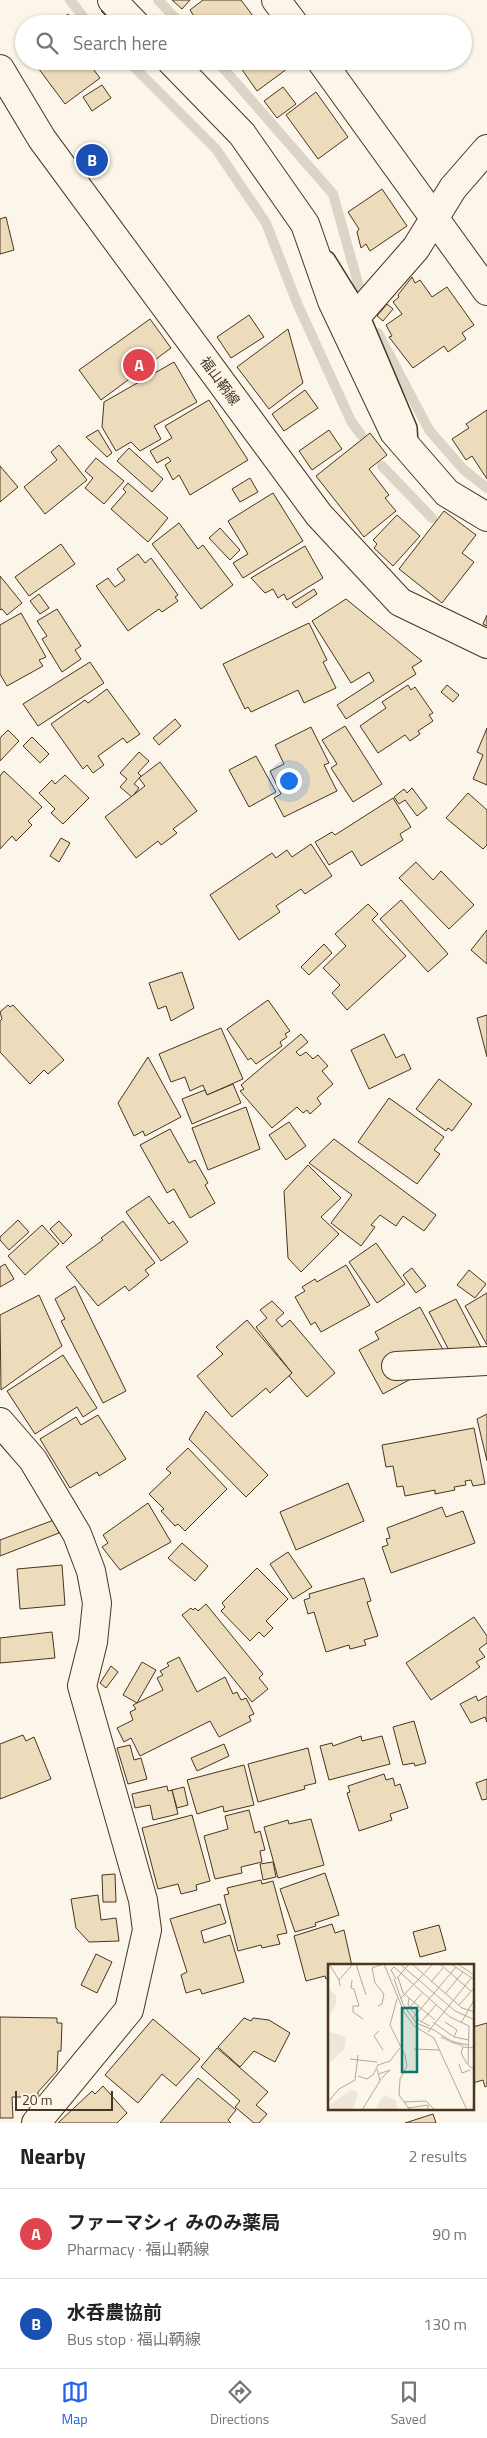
<!DOCTYPE html>
<html lang="en">
<head>
<meta charset="utf-8">
<style>
  :root { --surface:#fff; --page:#f6f6f6; --text:#222; --muted:#767676; --line:#e0e0e0; --accent:#2563eb }
  body { margin:0; font-family:"Titillium Web","Noto Sans JP",sans-serif; background:var(--page); color:var(--text) }
  .scale { position:absolute; left:15px; bottom:12px; width:98px; box-sizing:border-box; padding-left:5px; border:2px solid #4a3520; border-top:0; font-size:14px; line-height:18px; white-space:nowrap; color:#4a3520; -webkit-text-stroke:4px #fbf6e9; paint-order:stroke }
  .you { position:absolute; left:288px; top:780px; width:18px; height:18px; margin:-12px; border:4px solid #fff; border-radius:50%; background:#1a73e8; box-shadow:0 0 0 8px #1a73e833 }
  .badge { display:grid; place-items:center; width:32px; height:32px; border-radius:50%; background:var(--accent); color:#fff; font-size:16px; font-weight:700 }
  .pin { position:absolute; translate:-50% -50%; border:2px solid #fff; box-shadow:0 1px 5px #0006 }
  .list { margin:0; padding:0; list-style:none }
  h2 { display:flex; justify-content:space-between; align-items:center; height:65px; margin:0; padding:0 20px; font-size:21px }
  h2 small { font-size:16px; font-weight:400; color:var(--muted) }
  .list li { display:grid; grid-template-columns:32px 1fr auto; gap:15px; align-items:center; box-sizing:border-box; height:90px; padding:0 20px; border-top:1px solid var(--line) }
  .list b { display:block; font-size:19px; white-space:nowrap }
  .list p { margin:0; font-size:16px; white-space:nowrap; color:var(--muted) }
  .list em { font-size:16px; font-style:normal; color:var(--muted) }
  .icon { flex:none; width:28px; height:28px; fill:none; stroke:currentColor; stroke-width:2; stroke-linecap:round; stroke-linejoin:round }
  .map { position:relative; flex:none; width:487px; height:2123px; overflow:hidden }
  .search { position:absolute; background:var(--surface); box-shadow:0 1px 4px #0004; left:15px; right:15px; top:15px; height:55px; display:flex; align-items:center; gap:12px; box-sizing:border-box; padding:0 18px; border-radius:28px; color:var(--muted); font-size:19px }
  .sheet { height:245px; background:var(--surface) }
  nav { display:flex; justify-content:space-around; align-items:center; box-sizing:border-box; height:70px; border-top:1px solid var(--line); background:var(--surface); font-size:14px; color:var(--muted) }
  nav a { display:grid; justify-items:center; gap:2px }
  nav .on { color:var(--accent) }
  .map>svg:first-child { display:block }
  .lines { fill:none; stroke-linecap:round; stroke-linejoin:round }
  .stream { stroke:#dcd4c6; stroke-width:10 }
  .building { fill:#ecdcbc; stroke:#4a3520 }
  .service-casing { stroke:#4a3520; stroke-width:18 }
  .minor-casing { stroke:#4a3520; stroke-width:30 }
  .primary-casing { stroke:#4a3520; stroke-width:30 }
  .service { stroke:#fbf6e9; stroke-width:15 }
  .minor { stroke:#fbf6e9; stroke-width:28 }
  .primary { stroke:#fbf6e9; stroke-width:28 }
  .labels { text-anchor:middle; stroke-width:4; stroke-linejoin:round; paint-order:stroke }
  .street-label { font-size:14px; fill:#4a3520; stroke:#fbf6e9 }
  .inset-river { fill:none; stroke:#dcd4c6; stroke-width:2.5 }
  .inset-road { fill:none; stroke:#b4a999; stroke-width:1 }
  .view { fill:#0f766e; fill-opacity:0.15; stroke:#0f766e; stroke-width:2.5 }
  .inset-edge { fill:none; stroke:#4a3520; stroke-width:2.5 }
</style>
</head>
<body>
<div class="map">
<svg width="487" height="2123" viewBox="0 0 487 2123">
  <rect width="100%" height="100%" fill="#fbf6e9"/>
  <g class="lines">
    <g class="stream">
      <path d="M70,0L89,24"/>
      <path d="M158,0L181,24"/>
      <path d="M128,61L216,149L266,223L297,303L351,421L361,435"/>
      <path d="M217,61L333,194L361,294"/>
      <path d="M378,333L429,430L464,470L487,488"/>
      <path d="M382,466L432,518"/>
    </g>
  </g>
  <g class="building">
    <path d="M172,0H190L182,9Z"/>
    <path d="M203,0H241L253,16L242,24H199L190,10Z"/>
    <path d="M105,7L120,24H114L101,11Z"/>
    <path d="M68,14L74,24H55Z"/>
    <path d="M33,61H87L100,78L65,104Z"/>
    <path d="M236,61H293L295,63L257,91Z"/>
    <path d="M102,85L111,98L92,111L83,97Z"/>
    <path d="M283,87L296,104L277,118L264,101Z"/>
    <path d="M316,92L348,137L318,159L286,115Z"/>
    <path d="M382,189L407,226L370,251L366,244L361,248L357,232L359,229L348,212Z"/>
    <path d="M6,217L14,250L0,254V219Z"/>
    <path d="M412,277L415,283L420,280L432,297L447,287L474,325L462,333L466,339L448,352L444,346L413,368L389,337L392,336L386,325L402,314L393,302L399,297L398,295Z"/>
    <path d="M387,304L393,309L383,321L377,316Z"/>
    <path d="M249,315L264,337L231,358L217,337Z"/>
    <path d="M150,319L171,348L101,400L79,370Z"/>
    <path d="M288,329L303,383L269,409L237,367Z"/>
    <path d="M174,362L197,402L154,426L161,439L140,451L131,442L116,451L102,427L104,402Z"/>
    <path d="M305,390L318,408L284,431L272,414Z"/>
    <path d="M209,400L248,460L190,495L179,475L173,480L165,465L171,461L168,457L157,463L150,451L172,438L165,426Z"/>
    <path d="M487,410V479L472,456L466,460L452,439L469,428L466,424Z"/>
    <path d="M98,430L112,453L107,457L86,437Z"/>
    <path d="M329,430L342,449L312,470L299,451Z"/>
    <path d="M370,433L387,455L369,469L389,495L385,498L396,511L364,537L316,476Z"/>
    <path d="M59,445L87,480L45,514L24,487L57,460L51,452Z"/>
    <path d="M129,448L163,479L152,492L117,461Z"/>
    <path d="M96,458L124,481L104,504L85,488L93,478L85,471Z"/>
    <path d="M0,466L18,487L0,502Z"/>
    <path d="M250,478L258,492L240,502L232,489Z"/>
    <path d="M128,483L168,518L148,542L111,509L126,492L123,489Z"/>
    <path d="M273,493L303,541L243,578L233,563L248,554L228,521Z"/>
    <path d="M444,511L476,535L462,553L474,562L442,603L399,569Z"/>
    <path d="M397,515L420,536L393,566L374,548L377,544L373,540Z"/>
    <path d="M179,523L198,549L203,545L233,585L201,609L152,544Z"/>
    <path d="M220,528L240,550L230,560L209,538Z"/>
    <path d="M61,544L75,564L29,596L15,577Z"/>
    <path d="M305,546L323,578L287,600L284,594L278,598L273,589L265,593L251,578Z"/>
    <path d="M138,554L145,563L151,558L178,595L175,597L178,601L162,612L159,609L128,631L96,586L108,578L115,587L125,580L117,569Z"/>
    <path d="M0,576L22,603L7,615L2,609L0,610Z"/>
    <path d="M314,589L317,594L296,608L292,603Z"/>
    <path d="M39,594L49,608L40,614L30,601Z"/>
    <path d="M346,599L422,661L412,667L416,674L346,719L337,705L374,681L369,672L351,683L312,621Z"/>
    <path d="M57,609L81,646L75,650L81,659L62,672L42,639L47,636L37,621Z"/>
    <path d="M21,613L46,657L39,660L43,666L7,686L0,674V625Z"/>
    <path d="M487,615V626L483,624Z"/>
    <path d="M309,623L327,660L323,662L336,688L304,703L298,690L251,712L248,707L245,709L223,664Z"/>
    <path d="M90,662L104,683L38,726L23,704Z"/>
    <path d="M408,685L411,690L415,687L433,713L429,715L433,721L418,731L420,734L410,741L405,735L378,753L360,726L386,708L382,702Z"/>
    <path d="M447,685L459,695L453,702L441,692Z"/>
    <path d="M107,689L140,734L127,743L123,738L98,756L104,765L93,773L87,765L83,769L51,724L85,700L88,703Z"/>
    <path d="M175,719L181,726L159,745L153,738Z"/>
    <path d="M345,726L382,784L353,802L331,768L337,764L322,740Z"/>
    <path d="M311,727L329,763L324,765L337,791L284,817L274,798L281,794L270,771L284,764L275,745Z"/>
    <path d="M487,728V785L473,779L483,755L477,752Z"/>
    <path d="M8,730L19,741L0,761V738Z"/>
    <path d="M32,737L49,754L40,763L23,746Z"/>
    <path d="M139,752L149,761L138,773L141,776L134,784L139,788L132,797L120,787L127,779L120,773Z"/>
    <path d="M256,756L276,792L249,807L229,770Z"/>
    <path d="M160,762L197,811L173,829L177,833L161,845L158,841L136,858L105,817L145,786L139,778Z"/>
    <path d="M4,771L42,807L28,821L32,825L16,841L12,836L0,849V776Z"/>
    <path d="M65,775L89,798L63,824L51,813L55,809L39,793L52,780L55,784Z"/>
    <path d="M412,788L427,808L417,816L405,800L399,804L394,797L404,789L407,793Z"/>
    <path d="M468,793L487,810V845L483,849L446,818Z"/>
    <path d="M393,798L411,827L400,834L403,840L361,866L352,851L329,865L315,842L332,832L335,835Z"/>
    <path d="M61,838L70,843L59,862L50,856Z"/>
    <path d="M311,844L332,876L305,894L301,889L276,906L280,912L239,940L210,895L272,853L276,858L287,850L292,857Z"/>
    <path d="M416,862L433,880L441,871L474,905L449,929L399,878Z"/>
    <path d="M401,900L448,954L428,972L380,919Z"/>
    <path d="M368,904L378,914L372,920L406,956L347,1010L332,993L340,985L323,968L346,946L335,934Z"/>
    <path d="M487,930V964L471,950Z"/>
    <path d="M324,944L332,953L309,975L301,967Z"/>
    <path d="M182,972L194,1008L171,1021L166,1006L158,1009L149,983Z"/>
    <path d="M268,1000L290,1031L285,1034L287,1037L280,1042L282,1046L256,1064L251,1058L248,1060L227,1029Z"/>
    <path d="M8,1005L10,1007L13,1005L64,1060L48,1074L44,1070L30,1084L0,1052V1021L2,1019L0,1012Z"/>
    <path d="M487,1015V1057L477,1018Z"/>
    <path d="M221,1028L243,1079L207,1095L203,1085L190,1091L185,1077L171,1082L159,1054Z"/>
    <path d="M301,1034L308,1042L296,1052L300,1056L306,1052L313,1059L318,1055L328,1066L322,1071L333,1084L317,1098L321,1104L310,1114L307,1110L303,1113L297,1107L272,1128L240,1091L244,1089L241,1085Z"/>
    <path d="M384,1034L396,1058L404,1054L411,1069L369,1089L351,1050Z"/>
    <path d="M148,1057L181,1117L145,1136L143,1131L134,1136L118,1103Z"/>
    <path d="M439,1079L472,1104L452,1131L448,1128L446,1131L416,1109Z"/>
    <path d="M233,1084L241,1103L192,1124L182,1099L205,1090L207,1095Z"/>
    <path d="M389,1098L444,1137L434,1150L440,1154L417,1184L358,1142Z"/>
    <path d="M246,1107L260,1149L208,1170L192,1128Z"/>
    <path d="M289,1122L306,1146L286,1160L269,1135Z"/>
    <path d="M170,1129L189,1163L195,1160L208,1183L205,1185L215,1203L190,1218L174,1189L167,1193L140,1145Z"/>
    <path d="M334,1139L436,1215L424,1231L403,1216L396,1226L380,1215L371,1225L375,1227L361,1246L331,1223L352,1195L309,1163Z"/>
    <path d="M308,1165L341,1198L321,1217L339,1234L301,1272L288,1258L284,1191Z"/>
    <path d="M149,1196L169,1224L173,1221L188,1242L161,1261L126,1212Z"/>
    <path d="M18,1220L29,1232L9,1250L0,1240V1237Z"/>
    <path d="M59,1221L72,1235L63,1244L50,1229Z"/>
    <path d="M123,1221L155,1263L145,1270L149,1275L129,1291L125,1286L98,1306L66,1267L103,1240L101,1238Z"/>
    <path d="M42,1225L59,1244L25,1275L8,1256Z"/>
    <path d="M376,1243L405,1284L377,1303L349,1262Z"/>
    <path d="M5,1264L14,1279L0,1287V1267Z"/>
    <path d="M346,1265L370,1305L321,1332L315,1322L311,1325L295,1297L305,1291L302,1287L315,1279L317,1282Z"/>
    <path d="M412,1268L426,1286L416,1293L403,1275Z"/>
    <path d="M469,1270L486,1284L475,1298L457,1285Z"/>
    <path d="M75,1286L126,1391L103,1403L61,1321L65,1319L55,1299Z"/>
    <path d="M487,1293V1345L465,1306Z"/>
    <path d="M39,1295L62,1346L1,1390L0,1315Z"/>
    <path d="M456,1299L487,1359L461,1373L429,1312Z"/>
    <path d="M272,1301L284,1313L276,1320L282,1327L290,1320L335,1373L307,1397L289,1376L292,1373L256,1327L267,1318L260,1310Z"/>
    <path d="M420,1307L448,1359L383,1394L359,1350L379,1339L375,1332Z"/>
    <path d="M247,1320L292,1373L270,1393L266,1388L232,1417L197,1376L223,1354L216,1347Z"/>
    <path d="M63,1355L97,1408L83,1417L77,1407L35,1434L7,1391Z"/>
    <path d="M206,1411L268,1475L246,1497L189,1439Z"/>
    <path d="M487,1414V1461L477,1419Z"/>
    <path d="M98,1415L126,1459L99,1476L97,1472L70,1488L40,1439L76,1417L81,1425Z"/>
    <path d="M474,1428L485,1484L473,1486L471,1480L465,1481L466,1485L454,1487L455,1490L435,1494V1490L405,1496L403,1486L397,1487L393,1466L386,1467L382,1445Z"/>
    <path d="M188,1448L227,1489L185,1531L178,1524L175,1526L161,1511L164,1509L149,1494L171,1473L166,1469Z"/>
    <path d="M348,1483L364,1521L296,1550L280,1512Z"/>
    <path d="M148,1503L171,1542L120,1570L102,1547L108,1543L103,1535Z"/>
    <path d="M442,1507L446,1517L463,1511L475,1543L391,1573L382,1547L388,1545L386,1539L390,1538L387,1528Z"/>
    <path d="M54,1520L59,1533L0,1556V1540Z"/>
    <path d="M182,1543L208,1566L195,1581L168,1558Z"/>
    <path d="M288,1552L312,1587L293,1599L270,1564Z"/>
    <path d="M62,1565L65,1605L20,1609L17,1569Z"/>
    <path d="M257,1568L288,1599L266,1621L273,1628L264,1637L259,1632L250,1641L221,1611L225,1607L222,1603Z"/>
    <path d="M364,1578L371,1601L367,1602L378,1636L364,1640L366,1645L350,1649L349,1645L326,1652L314,1612L308,1614L304,1600L310,1598L309,1594Z"/>
    <path d="M206,1604L263,1674L259,1678L268,1689L252,1702L182,1615L191,1608L193,1610L195,1608L198,1611Z"/>
    <path d="M474,1617L487,1636V1643L479,1649L485,1657L476,1662L480,1667L431,1700L406,1663Z"/>
    <path d="M52,1632L55,1658L0,1663V1638Z"/>
    <path d="M179,1657L197,1692L225,1677L233,1694L237,1692L241,1700L246,1698L254,1714L249,1716L251,1721L219,1737L210,1721L140,1756L131,1738L124,1742L117,1728L133,1720L130,1712L136,1709L133,1705L163,1690L157,1678L163,1675L160,1671L169,1666L167,1663Z"/>
    <path d="M142,1662L156,1670L137,1703L123,1695Z"/>
    <path d="M111,1666L118,1672L106,1688L100,1683Z"/>
    <path d="M476,1696L478,1701L487,1696V1722L485,1717L471,1723L460,1704Z"/>
    <path d="M414,1721L426,1763L415,1766L414,1763L403,1765L393,1727Z"/>
    <path d="M23,1735L26,1741L34,1737L51,1779L0,1799V1744Z"/>
    <path d="M361,1736L362,1741L382,1736L390,1764L329,1780L320,1746L332,1743L333,1746Z"/>
    <path d="M224,1744L229,1756L197,1771L191,1758Z"/>
    <path d="M130,1745L134,1760L141,1758L147,1779L128,1784L117,1748Z"/>
    <path d="M308,1748L316,1783L304,1786L305,1789L258,1802L248,1764Z"/>
    <path d="M244,1765L254,1805L224,1812L223,1806L197,1814L187,1780Z"/>
    <path d="M384,1774L386,1780L393,1778L395,1786L400,1784L408,1808L390,1814L392,1820L359,1831L347,1793L350,1792L348,1786Z"/>
    <path d="M487,1779V1799L482,1800L476,1783Z"/>
    <path d="M167,1786L168,1791L172,1790L178,1814L153,1820L150,1805L135,1808L132,1794Z"/>
    <path d="M184,1787L188,1805L177,1808L172,1790Z"/>
    <path d="M249,1810L255,1833L260,1831L265,1850L260,1851L262,1862L241,1867L242,1873L215,1879L204,1836L228,1829L225,1816Z"/>
    <path d="M192,1815L210,1881L196,1885L197,1890L181,1894L178,1884L158,1889L142,1828Z"/>
    <path d="M311,1819L324,1865L278,1878L264,1827L288,1820L289,1824Z"/>
    <path d="M273,1862L276,1877L263,1880L260,1864Z"/>
    <path d="M325,1873L339,1915L315,1923L316,1926L295,1932L280,1889Z"/>
    <path d="M115,1874L116,1902H103L102,1875Z"/>
    <path d="M261,1880L262,1884L273,1881L287,1933L277,1935L280,1944L262,1948L261,1945L238,1951L224,1895L229,1894L227,1888Z"/>
    <path d="M98,1895L101,1920L116,1918L119,1941L89,1942L76,1928L71,1899Z"/>
    <path d="M220,1904L226,1923L201,1931L204,1943L230,1935L244,1982L202,1994L200,1989L186,1993L181,1975L187,1972L170,1919Z"/>
    <path d="M332,1924L335,1933L344,1930L352,1966H330V1978L326,1979L325,1976L306,1981L294,1936Z"/>
    <path d="M439,1925L446,1950L420,1957L413,1932Z"/>
    <path d="M96,1954L112,1962L97,1993L81,1985Z"/>
    <path d="M0,2017L57,2018V2023H62L61,2051H58L57,2071L38,2092V2097H12L13,2118H0Z"/>
    <path d="M244,2018L251,2021L253,2018L269,2020L290,2033L275,2062L254,2051L240,2067L218,2047Z"/>
    <path d="M153,2019L200,2059L176,2086L162,2074L138,2103L105,2075Z"/>
    <path d="M487,2023V2086L485,2087L483,2080L473,2083V2027Z"/>
    <path d="M217,2048L268,2092L256,2105L267,2114L259,2123H254L235,2107L240,2101L201,2067Z"/>
    <path d="M198,2078L236,2110L228,2120L231,2123H160Z"/>
    <path d="M103,2086L127,2113L117,2123H58L92,2091L95,2094Z"/>
    <path d="M433,2114L436,2123H405Z"/>
  </g>
  <g class="lines">
    <defs>
      <path id="service" d="M327,259L360,312L409,428L410,447"/>
      <g id="minor">
        <path d="M112,0L135,24"/>
        <path d="M276,0L294,24"/>
        <path d="M171,61L242,134L305,224L332,301L394,432L447,493L487,517"/>
        <path d="M321,61L487,291"/>
        <path d="M360,312L416,248L453,188L487,149"/>
        <path d="M396,1366L487,1361"/>
        <path d="M0,1422L33,1460L77,1534L91,1571L97,1603L93,1642L82,1686L143,1900L147,1930L129,2010L36,2123"/>
      </g>
      <path id="primary" d="M0,69L42,139L319,515L400,602L487,644"/>
    </defs>
    <use href="#service" class="service-casing"/>
    <use href="#minor" class="minor-casing"/>
    <use href="#primary" class="primary-casing"/>
    <use href="#service" class="service"/>
    <use href="#minor" class="minor"/>
    <use href="#primary" class="primary"/>
  </g>
  <g class="labels">
    <g class="street-label">
      <text transform="translate(220 381) rotate(54)" y="5">福山鞆線</text>
    </g>
  </g>
  <g transform="translate(328 1964)">
    <rect width="146" height="146" fill="#fbf6e9"/>
    <path d="M0,23L8,32V41L0,53ZM0,67L18,73L16,86L0,100ZM23,126L30,128L25,146H0V142ZM56,131L68,137L69,146H46Z" fill="#ede6d9"/>
    <path class="inset-river" d="M113,73L135,82"/>
    <path class="inset-road" d="M1,0L11,16L12,22M28,0L38,31M56,0L76,48L86,62L106,74L139,146M72,0L127,47L147,56M84,0L134,44L147,48M112,0L143,27M123,0L147,16M130,0L147,12M70,13L75,29L107,56M69,14L81,0M66,15L75,40L88,59L106,66L124,78L141,81M68,15L63,6L66,3L122,53L141,62L140,101L147,106M11,16L25,0M24,16L23,24L26,25L31,42H25V48L35,55M103,18L115,4M117,30L135,8M73,34L104,1M81,34L80,41L92,57L102,62M69,35L62,61L77,91L79,102L72,115L71,131L82,146M131,41L147,23M50,42L54,40L56,30L47,19L44,4L55,0M82,43L94,29M85,54L128,3M93,58L108,41M105,58L126,73L129,66L117,58M133,59L146,36M51,67L46,72L55,86M100,68L144,13M126,73L141,76M86,85L111,86M22,95L49,98M131,100L134,109L142,106M139,100L133,89L135,83L147,84M51,110L62,106L52,116M30,112L39,115L45,111L50,101L62,97L72,84M0,138L11,125L27,116L30,91M76,138L98,137L107,146M80,144L100,141V146M34,146L52,117L49,105M145,146L147,120"/>
    <path class="view" d="M74,44H89V108H74Z"/>
    <rect width="146" height="146" class="inset-edge"/>
  </g>
</svg>
<div class="scale">20 m</div>
<div class="you"></div>
<div class="pin badge" style="left:139px;top:365px;background:#e0444e">A</div>
<div class="pin badge" style="left:92px;top:160px;background:#1a4fb4">B</div>
<div class="search"><svg class="icon" aria-label="search" viewBox="0 0 24 24"><circle cx="10" cy="10" r="6"/><path d="M15 15l6 6"/></svg>Search here</div>
</div>
<section class="sheet">
<h2>Nearby<small>2 results</small></h2>
<ul class="list">
<li><span class="badge" style="background:#e0444e">A</span><div><b>ファーマシィ みのみ薬局</b><p>Pharmacy · 福山鞆線</p></div><em>90 m</em></li>
<li><span class="badge" style="background:#1a4fb4">B</span><div><b>水呑農協前</b><p>Bus stop · 福山鞆線</p></div><em>130 m</em></li>
</ul>
</section>
<nav>
<a class="on"><svg class="icon" aria-label="map" viewBox="0 0 24 24"><path d="M3 6l6-2 6 2 6-2v14l-6 2-6-2-6 2zM9 4v14M15 6v14"/></svg>Map</a>
<a><svg class="icon" aria-label="directions" viewBox="0 0 24 24"><path d="M12 3l9 9-9 9-9-9zM9 14v-3h6M13 9l2 2-2 2"/></svg>Directions</a>
<a><svg class="icon" aria-label="saved" viewBox="0 0 24 24"><path d="M7 4h10v16l-5-4-5 4z"/></svg>Saved</a>
</nav>
</body>
</html>
